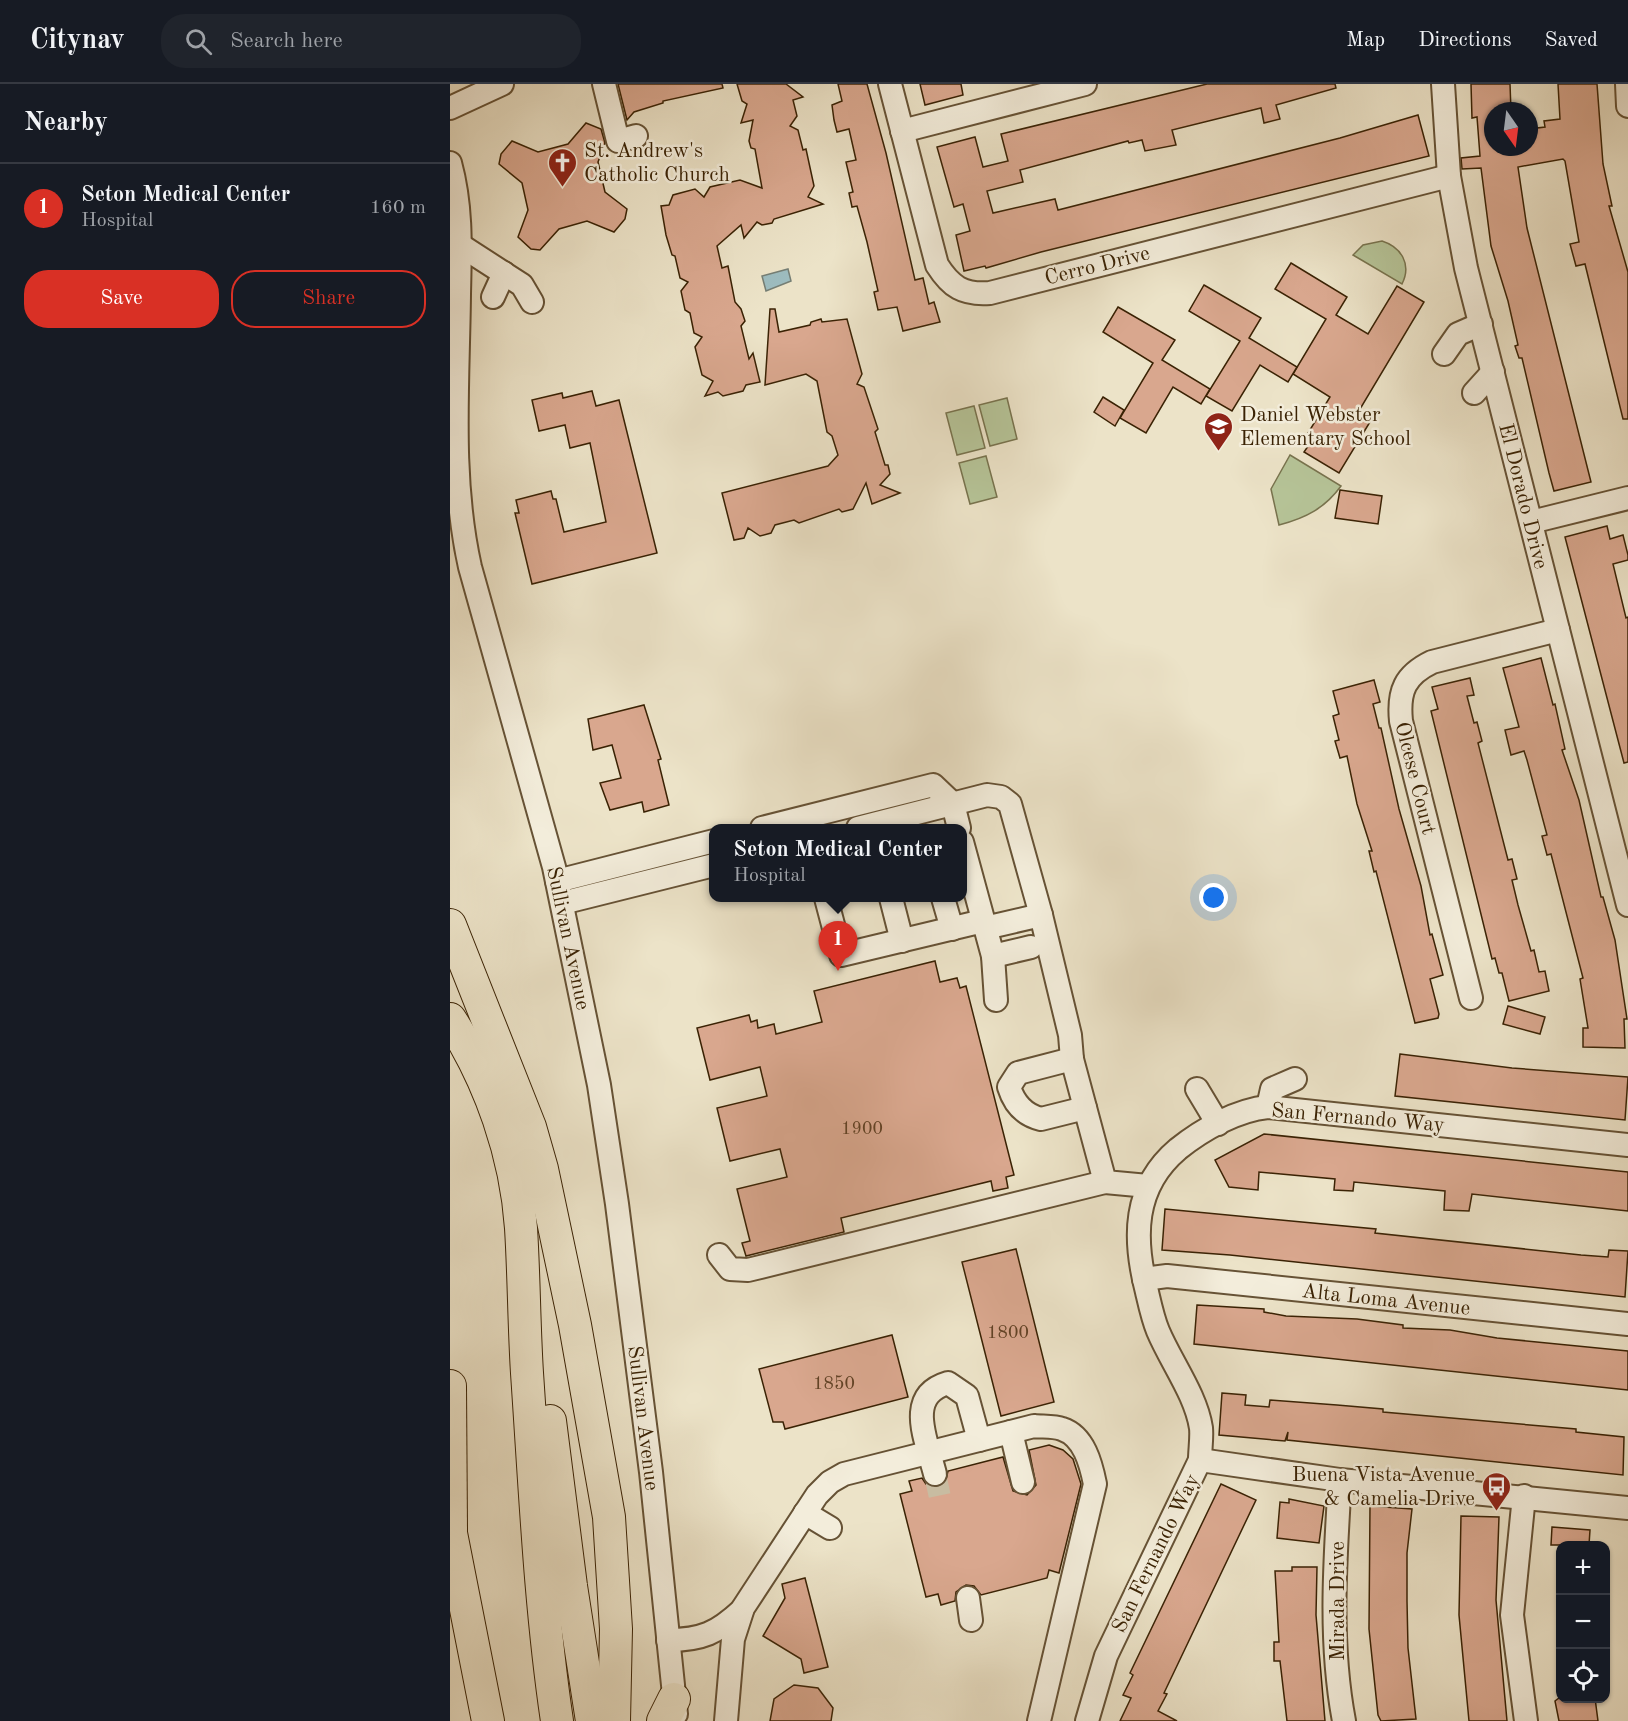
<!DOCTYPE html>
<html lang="en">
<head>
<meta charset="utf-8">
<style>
  :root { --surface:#171b24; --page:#20242c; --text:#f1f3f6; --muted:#9ea1a6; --line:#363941; --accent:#d93025 }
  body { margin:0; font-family:"Old Standard TT",serif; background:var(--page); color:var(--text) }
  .controls { position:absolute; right:18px; bottom:18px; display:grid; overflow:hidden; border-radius:12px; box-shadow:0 2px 4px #0004 }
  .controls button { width:54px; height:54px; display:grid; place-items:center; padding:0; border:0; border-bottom:2px solid var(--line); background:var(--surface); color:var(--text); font:30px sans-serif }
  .compass { position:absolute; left:1034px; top:18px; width:54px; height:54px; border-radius:50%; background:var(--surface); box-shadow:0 2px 4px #0004; rotate:166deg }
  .you { position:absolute; left:764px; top:814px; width:21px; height:21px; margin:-15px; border:4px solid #fff; border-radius:50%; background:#1a73e8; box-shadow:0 0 0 9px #1a73e833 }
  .badge { display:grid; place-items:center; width:39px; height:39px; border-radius:50%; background:var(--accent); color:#fff; font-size:20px; font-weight:700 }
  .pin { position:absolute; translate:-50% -50px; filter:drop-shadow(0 2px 3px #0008) }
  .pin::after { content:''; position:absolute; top:32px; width:21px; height:18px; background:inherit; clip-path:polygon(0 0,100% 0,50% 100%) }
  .popup { position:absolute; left:259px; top:740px; width:258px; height:78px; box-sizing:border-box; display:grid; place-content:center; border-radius:12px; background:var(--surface); filter:drop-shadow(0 2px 4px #0005); font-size:20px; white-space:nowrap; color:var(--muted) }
  .popup b { font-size:22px; color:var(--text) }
  .popup::after { content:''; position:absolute; left:50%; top:100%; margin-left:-12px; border:12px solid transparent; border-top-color:var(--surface) }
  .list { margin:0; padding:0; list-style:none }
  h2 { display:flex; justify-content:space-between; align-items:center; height:78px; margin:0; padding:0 24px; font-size:26px }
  h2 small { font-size:20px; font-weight:400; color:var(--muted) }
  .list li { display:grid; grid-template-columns:39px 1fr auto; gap:18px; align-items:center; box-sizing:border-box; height:90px; padding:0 24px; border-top:2px solid var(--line) }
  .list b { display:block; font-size:22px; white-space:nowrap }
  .list p { margin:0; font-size:20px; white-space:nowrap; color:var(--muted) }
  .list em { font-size:20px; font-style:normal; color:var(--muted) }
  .actions { display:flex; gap:12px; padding:18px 24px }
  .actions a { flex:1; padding:14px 0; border:2px solid var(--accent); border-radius:24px; text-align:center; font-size:21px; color:var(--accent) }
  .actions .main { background:var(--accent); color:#fff }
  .icon { flex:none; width:33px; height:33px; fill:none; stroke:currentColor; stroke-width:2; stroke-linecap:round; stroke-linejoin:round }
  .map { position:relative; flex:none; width:1178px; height:1637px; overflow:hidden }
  header { display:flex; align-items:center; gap:36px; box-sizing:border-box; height:84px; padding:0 30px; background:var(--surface); border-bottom:2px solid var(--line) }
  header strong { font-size:28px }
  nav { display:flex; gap:33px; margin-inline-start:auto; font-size:21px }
  .search { width:420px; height:54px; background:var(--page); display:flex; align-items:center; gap:15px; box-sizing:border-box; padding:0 21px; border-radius:24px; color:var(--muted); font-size:22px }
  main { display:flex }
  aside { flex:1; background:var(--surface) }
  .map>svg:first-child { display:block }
  .green { fill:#b6c498; stroke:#78734e; stroke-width:1.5 }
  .water { fill:#9dbcbf; stroke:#757e74; stroke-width:1.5 }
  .building { fill:#d9a78e; stroke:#3a2204; stroke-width:1.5 }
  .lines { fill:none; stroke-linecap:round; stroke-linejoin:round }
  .minor-tunnel { stroke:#c8bca1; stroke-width:22; stroke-dasharray:22 11; stroke-linecap:butt }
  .minor-casing { stroke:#665235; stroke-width:26 }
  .highway-casing { stroke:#3a2204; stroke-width:34 }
  .minor { stroke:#f3eddb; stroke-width:22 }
  .highway { stroke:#ece3c8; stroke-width:32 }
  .labels { text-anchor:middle; stroke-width:5; stroke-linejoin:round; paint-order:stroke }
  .number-label { font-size:18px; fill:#624326 }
  .poi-label { font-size:21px; fill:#3a2204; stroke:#f3eddb; text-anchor:start }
  .street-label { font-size:21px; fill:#3a2204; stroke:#f3eddb }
</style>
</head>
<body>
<header>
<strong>Citynav</strong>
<div class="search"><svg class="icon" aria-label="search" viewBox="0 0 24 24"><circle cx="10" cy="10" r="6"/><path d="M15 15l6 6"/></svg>Search here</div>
<nav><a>Map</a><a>Directions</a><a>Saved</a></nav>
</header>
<main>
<aside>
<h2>Nearby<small></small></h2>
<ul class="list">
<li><span class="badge">1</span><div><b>Seton Medical Center</b><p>Hospital</p></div><em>160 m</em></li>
</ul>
<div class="actions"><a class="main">Save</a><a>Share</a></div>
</aside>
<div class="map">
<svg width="1178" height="1637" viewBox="0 0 1178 1637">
  <rect width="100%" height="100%" fill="#ece3c8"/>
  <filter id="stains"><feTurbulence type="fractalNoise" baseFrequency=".00333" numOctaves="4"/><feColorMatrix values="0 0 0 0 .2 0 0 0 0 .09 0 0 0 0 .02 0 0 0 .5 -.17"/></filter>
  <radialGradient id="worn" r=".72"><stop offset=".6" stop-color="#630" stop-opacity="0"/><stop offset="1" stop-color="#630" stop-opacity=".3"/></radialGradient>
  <g class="green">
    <path d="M932,157C951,163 962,180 952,200L903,171L913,161Z"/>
    <path d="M557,314L567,355L540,362L529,321Z"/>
    <path d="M524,322L535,364L507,371L496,329Z"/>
    <path d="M840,371L891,402C875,424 856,434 829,441L821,405Z"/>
    <path d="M536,372L547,413L520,420L509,379Z"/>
  </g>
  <path class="water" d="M338,185L341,197L316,207L312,192Z"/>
  <g class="building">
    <path d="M168,0H272L273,4L213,17V19L184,28L177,36Z"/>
    <path d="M287,0H336L353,13L343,16L347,32L340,42L348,46L353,66L356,65L364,102L358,113L373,120L324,135L322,139L312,141L307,138L294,154L291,141L267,162L272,184L278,182L285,218L291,225L295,237L291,242L299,275L303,269L310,298L296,301L293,307L273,312L268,308L255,312L263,297L252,291L245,263L252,253L244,249L240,229L235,226L231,207L238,198L230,194L225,172L222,171L216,151L211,122L219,121L223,111L245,105L254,113L260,103L290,96L312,104L305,65L301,64L299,57L303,36L291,39L297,20L292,17Z"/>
    <path d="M388,0H417L436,69L465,196L473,194L479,220L484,218L490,238L453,247L447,223L428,226L424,208L428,207L417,158L407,122L402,123L399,109L403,108L396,78L406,76L399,45L387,48L384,36L382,21L392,17Z"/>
    <path d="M470,0H511L513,11L475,21Z"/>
    <path d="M757,0H885L886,4L826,21L830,35L814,39L811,24L722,46L726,61L695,67L692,56L679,59L678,57L570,86L573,98L537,107L543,129L605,115L608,126L890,54L968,31L979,72L591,168L536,184L535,182L514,187L506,151L520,147L513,120L504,123L487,63L525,53L533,83L558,77L551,50Z"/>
    <path d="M1021,0H1060L1061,27H1043V63H1079V45L1095,43L1094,37L1110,35L1108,0H1147L1153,80L1162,122H1159L1178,188V335H1173L1135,180L1126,182L1120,160L1129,158L1115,77L1113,75L1068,83L1077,144L1141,398L1104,407L1099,389L1072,274H1069L1065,262L1068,261L1058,217L1041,162L1031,84L1012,85L1011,74L1030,72L1027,33L1022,34Z"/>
    <path d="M136,39L151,45L155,59L148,78L155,108L177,125L175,135L164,148L137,137L109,145L90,166L81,165L68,153L78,126L72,99L49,80L51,70L62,57L88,68L118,60Z"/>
    <path d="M841,179L897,213L886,231L918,250L947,202L974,218L910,325L923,333L889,389L854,368L861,358L855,354L880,313L843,290L876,235L825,205Z"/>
    <path d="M754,201L811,234L799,254L847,283L838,298L810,281L782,327L756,312L790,257L739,227Z"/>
    <path d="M668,223L725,256L712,276L760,305L751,320L723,303L696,349L670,334L703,279L653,248Z"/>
    <path d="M320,225H325L329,248L360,241L361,238L371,235L372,238L397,235L412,290L407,300L414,303L428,345L425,348L435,381H438L440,390L430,401L450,409L422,420L416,399L403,425L392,428L389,425L349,439L344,436L325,441L321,449L310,452L298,444L294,454L284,456L272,409L378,382L388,371L382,352L377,348L367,297L356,290L315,301Z"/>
    <path d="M142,307L146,322L169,316L207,469L82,500L65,429H69L66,416L101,407L103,415H106L114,448L156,438L140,359L120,364L115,341L89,347L82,316L112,309L113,314Z"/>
    <path d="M653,313L674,326L665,342L644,328Z"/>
    <path d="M890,406L932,412L928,440L885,434Z"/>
    <path d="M1157,442L1160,455L1173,451L1178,471V476L1163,480L1176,534L1178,533V678L1174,679L1115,453Z"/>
    <path d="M1091,574L1103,621L1105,620L1115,665L1112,666L1129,716L1151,813H1153L1165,856L1177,935H1174L1175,964L1133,963V944H1138L1130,895L1133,894L1101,770L1097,771L1092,752L1097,751L1077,676L1074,667L1061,671L1055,646L1069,643L1053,584Z"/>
    <path d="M1020,594L1024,611L1017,612L1024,639L1027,638L1032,657L1028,659L1058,776L1062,775L1067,795L1062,796L1068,821L1081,867L1084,866L1089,888L1095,887L1099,907L1059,917L1052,889H1049L1045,874L1042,875L981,627L988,625L982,603Z"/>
    <path d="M924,596L930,618L923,620L929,644H931L949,725L971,802L980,851L982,850L993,891L980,895L989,930L988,934L965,939L926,787L924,788L919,767H922L907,720L897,672L890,674L885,657L889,656L883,632L889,630L883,607Z"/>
    <path d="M194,621L211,675L208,676L219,721L194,728L192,718L160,726L150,699L171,694L162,661L143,666L138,635Z"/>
    <path d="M485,877L490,898L507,894L510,904L516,902L564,1091L556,1093L558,1104L543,1107L541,1097L391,1134L394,1148L296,1172L292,1159L300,1157L287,1105L337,1093L330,1065L280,1077L267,1024L317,1012L310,983L260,996L247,944L299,931L301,938L307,936L308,944L324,940L326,950L372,938L364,907Z"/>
    <path d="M1058,922L1095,933L1090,950L1053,940Z"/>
    <path d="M950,970L1062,984L1178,993L1175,1036L945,1012Z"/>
    <path d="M814,1050L1178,1088V1127L1022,1110L1019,1127L994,1126L995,1107L904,1098L903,1107L884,1106L885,1095L809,1088L808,1106L779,1103L765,1076Z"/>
    <path d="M715,1125L926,1145L925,1149L1131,1171L1158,1173L1159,1166L1178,1167L1175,1213L780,1171L712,1166Z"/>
    <path d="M566,1165L604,1318L551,1332L512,1178Z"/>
    <path d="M747,1221L814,1225V1228L836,1232L907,1235L953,1241V1244L1000,1246L1047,1254L1178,1267V1306L744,1260Z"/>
    <path d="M442,1251L458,1313L335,1345L333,1338H323L309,1285Z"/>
    <path d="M772,1309L796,1311L795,1321L819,1323L820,1316L887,1321L933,1325V1328L1126,1345V1348L1174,1353L1173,1391L837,1356L838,1348L835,1357L769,1351Z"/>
    <path d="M599,1361L613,1366L623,1375L631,1400L609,1489L599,1486L597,1494L531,1511L524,1502L516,1501L506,1508L505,1517L491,1521L488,1510L476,1513L450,1410L462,1407L459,1397L472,1394L476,1400L488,1403L495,1399L498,1387L553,1373L563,1407L577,1411L586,1401L579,1366Z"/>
    <path d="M771,1400L806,1416L714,1609L717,1610L708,1627L727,1637H670L681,1614L673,1611L683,1591L680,1589Z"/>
    <path d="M839,1415L874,1422L869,1459L827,1454L830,1418L839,1419Z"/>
    <path d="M920,1422L962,1425L957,1469V1517L958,1564L966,1635L931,1637L928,1631L919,1545Z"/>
    <path d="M1011,1432L1049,1433L1046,1516L1057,1637H1019L1009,1531Z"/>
    <path d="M1102,1443L1140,1446L1139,1461H1101Z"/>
    <path d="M842,1483H867L866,1531L875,1637H837L830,1577H824V1558H829L825,1487H842Z"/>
    <path d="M355,1494L378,1583L354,1589L351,1575L313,1552L335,1514L332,1500Z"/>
    <path d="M344,1601L368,1604L383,1624L381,1637H320L324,1615Z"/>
    <path d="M1109,1614H1145L1148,1637H1109L1105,1617Z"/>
  </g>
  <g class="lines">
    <path class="minor-tunnel" d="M485,1390L491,1418"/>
    <defs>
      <g id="minor">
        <path d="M154,0L168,57L186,52"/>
        <path d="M440,0L487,181C501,203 513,211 540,209L999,92"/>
        <path d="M993,0L999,92L1016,184L1178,821"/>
        <path d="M1177,0L1178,22"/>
        <path d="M0,24L52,0"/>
        <path d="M452,47L635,0"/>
        <path d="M0,79C12,123 10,165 9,210C8,301 0,394 20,483L104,783L149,1001L167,1120L201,1388L226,1630"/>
        <path d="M10,161L72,201L82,218"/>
        <path d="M43,213L54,189"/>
        <path d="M994,270L1008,250L1031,240"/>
        <path d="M1024,309L1043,288"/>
        <path d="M1081,438L1178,414"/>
        <path d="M312,744L483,701L503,720L509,744"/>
        <path d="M408,744L537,711L551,713L560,720L591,831L620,951L622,975L655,1098L698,1102"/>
        <path d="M512,758L543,872L546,916"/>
        <path d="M107,797L264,757"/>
        <path d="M376,814L391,871L533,837"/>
        <path d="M441,814L452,857"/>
        <path d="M493,814L502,845"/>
        <path d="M112,819L264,781"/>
        <path d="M535,844L591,831"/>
        <path d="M543,872L581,863"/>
        <path d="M1021,914L951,637C948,607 955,591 982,578L1108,546"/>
        <path d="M622,975L568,989L559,1003C564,1019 574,1031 591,1035L635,1024"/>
        <path d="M747,1005L768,1040"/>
        <path d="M818,1023L822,1005L845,995"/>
        <path d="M269,1171L280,1185L298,1186L655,1098"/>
        <path d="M694,1195L717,1192L1178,1240"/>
        <path d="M561,1348L573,1398"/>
        <path d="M750,1376L890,1396L1178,1424"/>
        <path d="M485,1390C477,1357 454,1312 498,1299L517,1312L529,1356"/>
        <path d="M890,1396C885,1476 879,1558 894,1637"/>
        <path d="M1074,1412L1062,1531L1076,1637"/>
        <path d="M355,1429L380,1444"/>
        <path d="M518,1514L521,1536"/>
        <path d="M218,1556C252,1556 267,1549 292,1526"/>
        <path d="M276,1637L283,1555L293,1524L367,1411L380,1398L394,1390L584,1342C592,1343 604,1342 612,1345C634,1352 641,1380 645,1400L589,1637"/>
        <path d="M637,1637L656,1572L750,1376C750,1366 752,1354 751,1344C746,1311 721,1278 708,1247C703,1235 700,1221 697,1208C683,1154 683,1103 728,1065C753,1045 787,1026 818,1023L1178,1061"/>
      </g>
      <g id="highway">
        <path d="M0,841L80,1043L92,1085L125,1241L159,1433L166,1545L164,1637"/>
        <path d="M0,935C40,996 66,1071 71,1144C74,1192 74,1241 77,1289C85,1405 90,1522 107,1637"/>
        <path d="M0,1302L1,1446"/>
        <path d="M100,1337L121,1502L142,1637"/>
        <path d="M0,1444L38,1637"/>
        <path d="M213,1637L224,1615"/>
      </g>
    </defs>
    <use href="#minor" class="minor-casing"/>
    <use href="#highway" class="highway-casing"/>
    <use href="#minor" class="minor"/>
    <use href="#highway" class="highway"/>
  </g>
  <defs>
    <symbol id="church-pin" viewBox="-11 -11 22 30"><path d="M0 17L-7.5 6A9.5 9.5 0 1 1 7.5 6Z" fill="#8f2418" stroke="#f3eddb"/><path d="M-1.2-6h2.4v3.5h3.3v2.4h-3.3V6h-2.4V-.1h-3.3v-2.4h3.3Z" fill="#fff"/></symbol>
    <symbol id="school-pin" viewBox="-11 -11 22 30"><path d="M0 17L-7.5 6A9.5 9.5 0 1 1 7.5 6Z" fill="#8f2418" stroke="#f3eddb"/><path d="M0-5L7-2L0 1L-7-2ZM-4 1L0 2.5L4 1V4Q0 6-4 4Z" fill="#fff"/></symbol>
    <symbol id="bus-pin" viewBox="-11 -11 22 30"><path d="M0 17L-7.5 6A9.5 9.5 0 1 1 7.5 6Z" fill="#8f2418" stroke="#f3eddb"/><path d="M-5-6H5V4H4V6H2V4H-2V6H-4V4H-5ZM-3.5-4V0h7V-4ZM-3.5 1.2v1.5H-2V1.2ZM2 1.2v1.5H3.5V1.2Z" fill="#fff"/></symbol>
  </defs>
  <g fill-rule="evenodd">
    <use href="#church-pin" x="96" y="62" width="33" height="45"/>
    <use href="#school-pin" x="752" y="326" width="33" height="45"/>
    <use href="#bus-pin" x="1030" y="1386" width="33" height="45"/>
  </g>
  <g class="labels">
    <g class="number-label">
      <text x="412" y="1050">1900</text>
      <text x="558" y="1254">1800</text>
      <text x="384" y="1305">1850</text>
    </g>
    <g class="poi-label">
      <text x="134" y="73">St. Andrew's<tspan x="134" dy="24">Catholic Church</tspan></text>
      <text x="790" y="337">Daniel Webster<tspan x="790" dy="24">Elementary School</tspan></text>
      <text x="1025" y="1397" text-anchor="end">Buena Vista Avenue<tspan x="1025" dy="24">&amp; Camelia Drive</tspan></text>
    </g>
    <g class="street-label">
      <text transform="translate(647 181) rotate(-14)" y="7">Cerro Drive</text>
      <text transform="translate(1074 412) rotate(76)" y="7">El Dorado Drive</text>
      <text transform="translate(966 694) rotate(76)" y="7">Olcese Court</text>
      <text transform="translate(119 854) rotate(78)" y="7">Sullivan Avenue</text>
      <text transform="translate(908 1033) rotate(5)" y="7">San Fernando Way</text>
      <text transform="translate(936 1215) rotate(6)" y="7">Alta Loma Avenue</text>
      <text transform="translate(194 1334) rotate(83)" y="7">Sullivan Avenue</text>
      <text transform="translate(705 1469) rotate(-64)" y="7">San Fernando Way</text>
      <text transform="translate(887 1517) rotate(-90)" y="7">Mirada Drive</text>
    </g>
  </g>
  <rect width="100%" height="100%" filter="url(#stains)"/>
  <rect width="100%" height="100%" fill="url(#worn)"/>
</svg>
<div class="controls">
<button>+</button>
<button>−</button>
<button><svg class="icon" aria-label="locate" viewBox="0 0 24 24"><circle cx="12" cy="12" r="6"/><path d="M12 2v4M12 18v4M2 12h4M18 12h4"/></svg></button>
</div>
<svg class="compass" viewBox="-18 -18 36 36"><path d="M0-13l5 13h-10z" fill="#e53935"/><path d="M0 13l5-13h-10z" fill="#9ea1a6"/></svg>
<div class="you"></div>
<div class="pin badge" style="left:388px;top:887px">1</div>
<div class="popup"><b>Seton Medical Center</b>Hospital</div>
</div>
</main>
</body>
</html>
